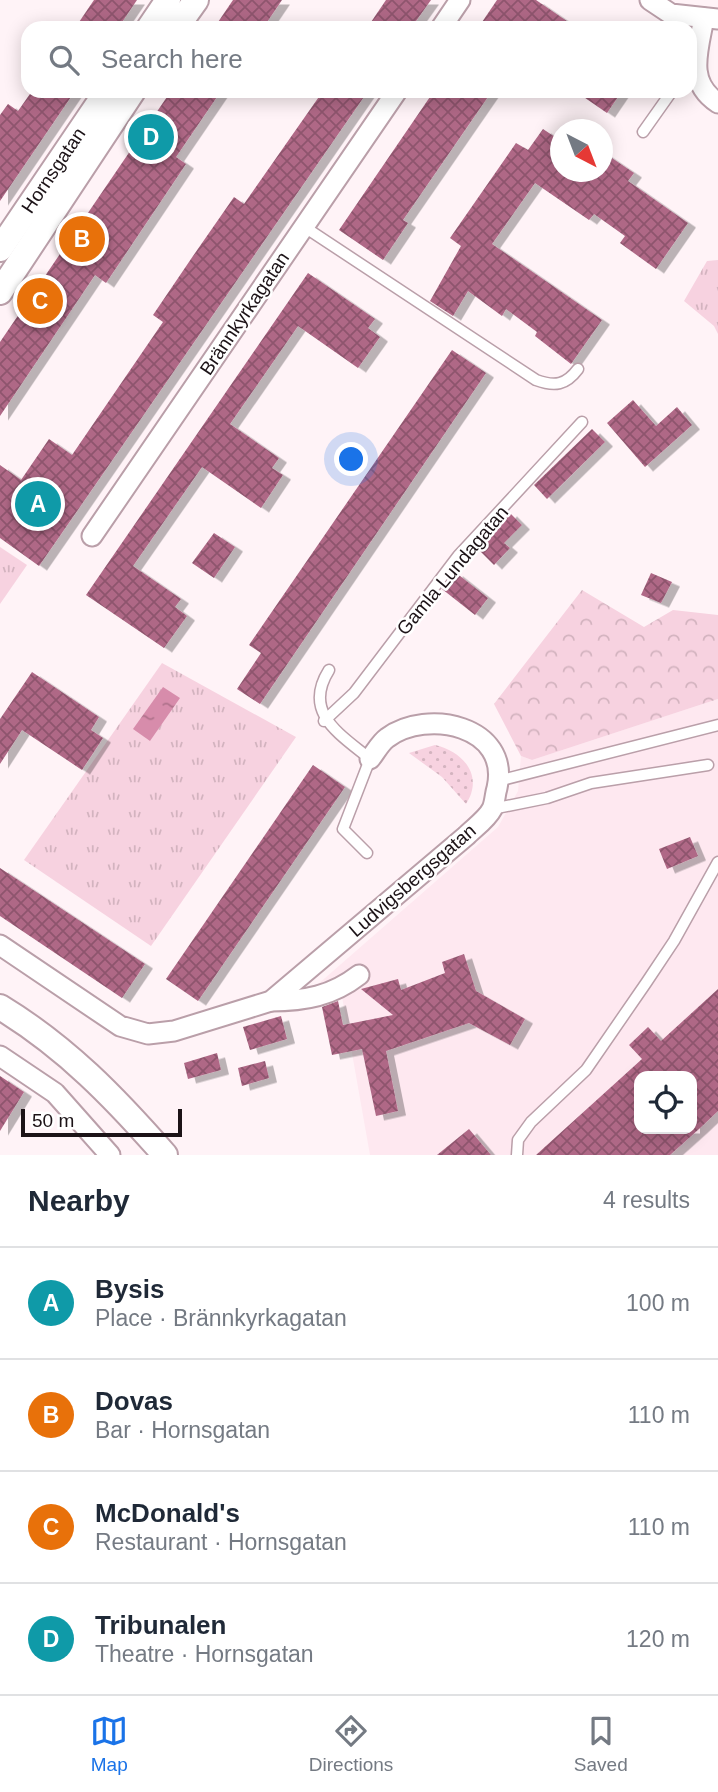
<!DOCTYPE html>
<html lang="en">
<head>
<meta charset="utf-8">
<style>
  :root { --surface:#fff; --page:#f2f2f3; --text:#1f2937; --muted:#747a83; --line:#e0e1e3; --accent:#1a73e8 }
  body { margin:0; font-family:Arial,sans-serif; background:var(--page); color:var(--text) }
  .controls { position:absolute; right:21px; bottom:21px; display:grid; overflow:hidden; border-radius:14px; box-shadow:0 4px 18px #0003 }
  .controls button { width:63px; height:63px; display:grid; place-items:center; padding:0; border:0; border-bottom:2px solid var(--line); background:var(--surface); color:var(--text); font:35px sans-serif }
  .compass { position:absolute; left:550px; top:119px; width:63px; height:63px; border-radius:50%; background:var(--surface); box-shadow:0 4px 18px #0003; rotate:138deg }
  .scale { position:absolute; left:21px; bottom:18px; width:161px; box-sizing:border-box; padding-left:7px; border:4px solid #1c1317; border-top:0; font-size:19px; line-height:24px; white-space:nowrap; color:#1c1317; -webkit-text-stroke:5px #fff; paint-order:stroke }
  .you { position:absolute; left:352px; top:460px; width:24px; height:24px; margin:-18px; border:5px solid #fff; border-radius:50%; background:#1a73e8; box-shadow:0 0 0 10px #1a73e833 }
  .badge { display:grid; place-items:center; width:46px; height:46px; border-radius:50%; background:var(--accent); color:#fff; font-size:23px; font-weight:700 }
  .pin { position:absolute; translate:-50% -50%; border:4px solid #fff; box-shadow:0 2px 7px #0006 }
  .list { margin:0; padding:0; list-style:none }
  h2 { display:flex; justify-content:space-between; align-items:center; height:91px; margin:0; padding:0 28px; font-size:30px }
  h2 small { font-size:23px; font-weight:400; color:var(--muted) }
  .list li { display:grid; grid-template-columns:46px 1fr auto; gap:21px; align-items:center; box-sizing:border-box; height:112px; padding:0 28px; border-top:2px solid var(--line) }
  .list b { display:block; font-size:26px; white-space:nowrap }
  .list p { margin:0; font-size:23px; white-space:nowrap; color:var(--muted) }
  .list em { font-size:23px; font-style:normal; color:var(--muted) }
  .icon { flex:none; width:38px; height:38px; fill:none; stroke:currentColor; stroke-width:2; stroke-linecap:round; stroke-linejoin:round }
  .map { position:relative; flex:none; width:718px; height:1155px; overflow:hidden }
  .search { position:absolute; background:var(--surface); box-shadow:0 4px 18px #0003; left:21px; right:21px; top:21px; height:77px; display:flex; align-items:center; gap:18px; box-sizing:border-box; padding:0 24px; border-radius:21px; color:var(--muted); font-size:26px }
  .sheet { height:539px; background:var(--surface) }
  nav { display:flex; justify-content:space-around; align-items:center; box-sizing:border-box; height:98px; border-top:2px solid var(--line); background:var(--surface); font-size:19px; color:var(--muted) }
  nav a { display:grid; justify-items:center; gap:4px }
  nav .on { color:var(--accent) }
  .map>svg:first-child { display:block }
  .built { fill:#fee8f0; fill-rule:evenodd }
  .grass { fill:url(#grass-dots) }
  .forest { fill:url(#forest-crowns) }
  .park { fill:url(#park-tufts) }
  .water { fill:url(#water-ripples) }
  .building { fill:url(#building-cross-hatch); fill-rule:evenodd; filter:url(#shadow) }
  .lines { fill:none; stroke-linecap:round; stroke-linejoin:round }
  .service-casing { stroke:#ba9fa9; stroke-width:13 }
  .minor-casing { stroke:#ba9fa9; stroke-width:23 }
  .tertiary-casing { stroke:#ba9fa9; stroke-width:28 }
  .service { stroke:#fff; stroke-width:10 }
  .minor { stroke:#fff; stroke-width:19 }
  .tertiary { stroke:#fff; stroke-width:24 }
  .labels { text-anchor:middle; stroke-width:5; stroke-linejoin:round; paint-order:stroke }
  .street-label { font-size:19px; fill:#1c1317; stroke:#fff }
</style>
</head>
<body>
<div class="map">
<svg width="718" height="1155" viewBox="0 0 718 1155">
  <defs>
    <pattern id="grass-dots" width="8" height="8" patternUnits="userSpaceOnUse" patternTransform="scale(1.75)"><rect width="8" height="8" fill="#f7d2e0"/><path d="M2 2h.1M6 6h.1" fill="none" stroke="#d3b3bf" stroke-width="1.8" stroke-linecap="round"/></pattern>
    <pattern id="forest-crowns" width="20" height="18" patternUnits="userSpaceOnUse" patternTransform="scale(1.75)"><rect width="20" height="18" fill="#f7d2e0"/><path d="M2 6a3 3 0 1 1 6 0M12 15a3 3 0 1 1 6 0" fill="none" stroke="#d3b3bf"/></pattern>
    <pattern id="park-tufts" width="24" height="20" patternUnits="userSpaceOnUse" patternTransform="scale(1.75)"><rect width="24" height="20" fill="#f7d2e0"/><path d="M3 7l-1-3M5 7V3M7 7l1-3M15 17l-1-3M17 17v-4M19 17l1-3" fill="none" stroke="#d3b3bf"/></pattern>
    <pattern id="water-ripples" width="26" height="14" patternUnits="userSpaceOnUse" patternTransform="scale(1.75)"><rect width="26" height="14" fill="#d78cab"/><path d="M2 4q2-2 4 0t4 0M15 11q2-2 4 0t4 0" fill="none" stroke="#ae718a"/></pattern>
    <pattern id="building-cross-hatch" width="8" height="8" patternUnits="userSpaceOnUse" patternTransform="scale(1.75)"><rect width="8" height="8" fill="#af6886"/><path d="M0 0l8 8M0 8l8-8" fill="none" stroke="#8e546d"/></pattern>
    <filter id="shadow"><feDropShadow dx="8" dy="4.5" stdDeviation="0" flood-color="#0004"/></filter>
  </defs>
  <rect width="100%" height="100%" fill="#fff3f7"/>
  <path class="built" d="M718,699V1155H370L341,991L317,985L498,827L518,791L521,756L532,760ZM639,1076H692V1129H639Z"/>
  <path class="grass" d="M435,745C464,752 484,776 466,804L442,777L409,753Z"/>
  <path class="forest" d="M582,590L644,627L673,610L718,615V699L532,760L521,756L494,704Z"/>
  <g class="park">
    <path d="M718,260V334L714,326L684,301L707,261Z"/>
    <path d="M0,547L27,565L0,604Z"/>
    <path d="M162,663L296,737L151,946L24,860Z"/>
  </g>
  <path class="water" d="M163,687L180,698L150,741L133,729Z"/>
  <g class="building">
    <path d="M94,0H137L118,28H75Z"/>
    <path d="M233,0H282L263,28H214Z"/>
    <path d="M386,0H431L411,28H367Z"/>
    <path d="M497,0H536L577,28H478Z"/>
    <path d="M32,91H75L0,201V115L8,104L18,111Z"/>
    <path d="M171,91H221L176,157L186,164L106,283L95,275L0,416V342Z"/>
    <path d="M323,91H368L39,566L0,538V465L21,480L49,439L72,455L163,322L153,315L193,256L234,197L244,204Z"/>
    <path d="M434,91H492L403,220L408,223L383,260L339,230Z"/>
    <path d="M575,91H622L607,113Z"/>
    <path d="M543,129L561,141V172H603V152L634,173L628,181L688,223L656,269L620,243L625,236L594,214L589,220L535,183L492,244L602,320L571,364L535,336L537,332L506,309L502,316L468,291L453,316L430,301L461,246L450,238L516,143L528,150Z"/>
    <path d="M308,273L375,319L368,328L380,337L358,368L298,326L230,424L279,458L272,468L283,475L261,508L202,467L133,566L181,599L175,607L187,616L164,648L86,595Z"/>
    <path d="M452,350L486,373L260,704L237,689L261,653L249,645Z"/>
    <path d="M633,400L656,426L677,407L692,425L645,467L607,423Z"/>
    <path d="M592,429L605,442L547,499L534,485Z"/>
    <path d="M509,512L522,525L504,543L510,548L494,565L476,547Z"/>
    <path d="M214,533L235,547L214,578L192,563Z"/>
    <path d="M455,572L488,598L475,615L442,589Z"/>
    <path d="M651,573L672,582L661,603L641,595Z"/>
    <path d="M32,672L99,717L91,730L103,738L82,770L22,730L0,764V719Z"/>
    <path d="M313,765L345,787L198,1001L166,979Z"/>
    <path d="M690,837L698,856L667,869L659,849Z"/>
    <path d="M0,868L145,964L122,998L0,916Z"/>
    <path d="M464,954L476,991L525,1019L510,1045L469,1023L386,1051L398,1111L376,1116L362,1049L332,1055L322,1007L338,1001L343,1025L393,1015L361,989L398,979L401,990L445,973L442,962Z"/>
    <path d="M718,989V1111L699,1129L670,1155H536L642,1059L629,1045L648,1027L661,1041ZM639,1076H692V1129H639Z"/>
    <path d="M281,1016L287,1039L250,1050L243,1027Z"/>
    <path d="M217,1053L221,1070L188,1079L184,1063Z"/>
    <path d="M265,1061L269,1078L242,1086L238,1068Z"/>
    <path d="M0,1076L24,1092L0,1131Z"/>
    <path d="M469,1129L491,1155H437Z"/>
  </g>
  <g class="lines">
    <defs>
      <g id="service">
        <path d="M643,132L672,91"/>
        <path d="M303,226L536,380C555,387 566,385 578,369"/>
        <path d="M329,670C302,713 340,734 370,759L343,829L367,853"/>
        <path d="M324,721L354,693L458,556L582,422"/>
        <path d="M498,781L718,725"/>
        <path d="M492,809L547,798L591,783L708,765"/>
        <path d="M517,1155L518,1140L531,1122L586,1070L646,983L674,941L718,862"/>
      </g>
      <g id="minor">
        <path d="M650,0L671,14L718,19"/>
        <path d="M704,18C698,51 686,82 718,103"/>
        <path d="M441,28L460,0"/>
        <path d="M92,536L397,91"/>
        <path d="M0,945L120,1026L148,1034L174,1031L271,1001L466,836C474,828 487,819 492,809C495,803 495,794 497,788C511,726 427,708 387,738C380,743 375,753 370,759"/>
        <path d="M271,1001C305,1001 332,996 359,975"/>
        <path d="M0,1056L55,1093L110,1155"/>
      </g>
      <g id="tertiary">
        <path d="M149,28L168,0"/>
        <path d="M176,28L196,0"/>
        <path d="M0,249L107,91"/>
        <path d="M0,292L133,91"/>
        <path d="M0,1007C66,1047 115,1098 165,1155"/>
      </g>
    </defs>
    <use href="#service" class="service-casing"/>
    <use href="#minor" class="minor-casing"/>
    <use href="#tertiary" class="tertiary-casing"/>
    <use href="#service" class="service"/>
    <use href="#minor" class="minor"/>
    <use href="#tertiary" class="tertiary"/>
  </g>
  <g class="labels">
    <g class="street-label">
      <text transform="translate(53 170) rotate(-56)" y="7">Hornsgatan</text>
      <text transform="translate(244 313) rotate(-56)" y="7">Brännkyrkagatan</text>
      <text transform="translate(452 570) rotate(-50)" y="7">Gamla Lundagatan</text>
      <text transform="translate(412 880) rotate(-41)" y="7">Ludvigsbergsgatan</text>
    </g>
  </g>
</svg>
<div class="controls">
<button><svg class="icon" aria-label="locate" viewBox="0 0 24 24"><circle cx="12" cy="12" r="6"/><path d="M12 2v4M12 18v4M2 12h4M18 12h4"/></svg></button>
</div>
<svg class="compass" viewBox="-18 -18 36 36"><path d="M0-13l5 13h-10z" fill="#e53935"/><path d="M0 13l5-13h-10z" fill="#747a83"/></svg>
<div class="scale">50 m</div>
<div class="you"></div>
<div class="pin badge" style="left:38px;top:504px;background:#0f9aa8">A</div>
<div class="pin badge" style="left:82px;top:239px;background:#e8710a">B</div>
<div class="pin badge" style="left:40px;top:301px;background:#e8710a">C</div>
<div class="pin badge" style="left:151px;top:137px;background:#0f9aa8">D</div>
<div class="search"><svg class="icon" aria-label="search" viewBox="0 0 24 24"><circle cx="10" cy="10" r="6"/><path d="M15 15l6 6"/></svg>Search here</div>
</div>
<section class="sheet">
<h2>Nearby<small>4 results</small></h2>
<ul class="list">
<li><span class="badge" style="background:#0f9aa8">A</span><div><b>Bysis</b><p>Place · Brännkyrkagatan</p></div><em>100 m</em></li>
<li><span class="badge" style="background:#e8710a">B</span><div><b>Dovas</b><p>Bar · Hornsgatan</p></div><em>110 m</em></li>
<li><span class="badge" style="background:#e8710a">C</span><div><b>McDonald's</b><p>Restaurant · Hornsgatan</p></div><em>110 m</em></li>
<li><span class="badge" style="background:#0f9aa8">D</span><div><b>Tribunalen</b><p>Theatre · Hornsgatan</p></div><em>120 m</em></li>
</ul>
</section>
<nav>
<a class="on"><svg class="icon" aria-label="map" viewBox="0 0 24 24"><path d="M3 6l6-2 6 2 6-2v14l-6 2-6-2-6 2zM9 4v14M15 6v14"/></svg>Map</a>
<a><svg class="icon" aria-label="directions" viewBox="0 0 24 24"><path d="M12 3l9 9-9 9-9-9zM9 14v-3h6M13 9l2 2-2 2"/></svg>Directions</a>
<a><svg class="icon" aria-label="saved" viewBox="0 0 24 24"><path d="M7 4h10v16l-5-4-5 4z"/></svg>Saved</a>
</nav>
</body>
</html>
